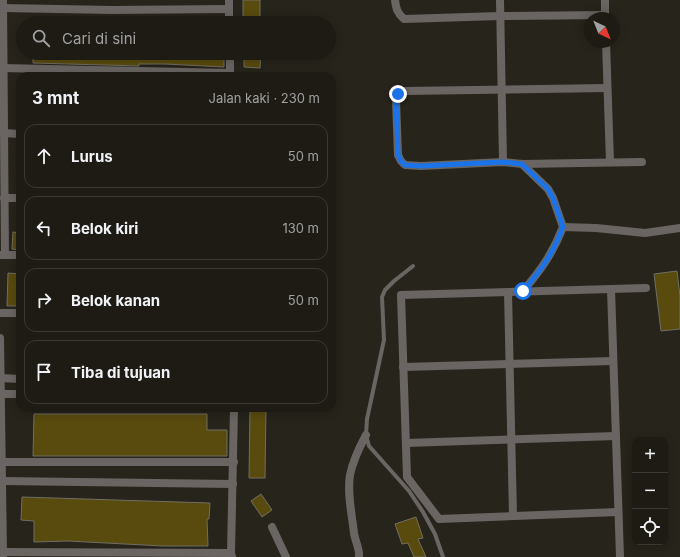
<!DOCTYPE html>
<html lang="id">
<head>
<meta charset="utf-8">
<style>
  :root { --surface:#1d1b14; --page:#2a2822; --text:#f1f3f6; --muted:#a0a1a0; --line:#3b3934 }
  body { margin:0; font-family:Inter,sans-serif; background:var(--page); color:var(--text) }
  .controls { position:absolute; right:12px; bottom:12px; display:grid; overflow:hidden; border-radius:8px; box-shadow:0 2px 10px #0003 }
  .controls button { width:36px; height:36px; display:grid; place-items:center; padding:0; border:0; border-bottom:1px solid var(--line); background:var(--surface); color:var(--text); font:20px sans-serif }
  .compass { position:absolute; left:584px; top:12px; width:36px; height:36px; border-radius:50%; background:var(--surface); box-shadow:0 2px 10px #0003; rotate:137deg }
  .stop { position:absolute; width:12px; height:12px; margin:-9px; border:3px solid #1a73e8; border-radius:50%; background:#fff }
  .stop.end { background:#1a73e8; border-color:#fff; box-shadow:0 1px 4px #0008 }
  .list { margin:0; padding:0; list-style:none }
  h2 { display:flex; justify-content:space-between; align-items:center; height:52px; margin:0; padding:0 16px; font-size:17px }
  h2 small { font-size:13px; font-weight:400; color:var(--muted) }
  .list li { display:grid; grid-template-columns:26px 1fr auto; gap:12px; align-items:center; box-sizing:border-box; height:64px; margin:0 8px 8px; padding:0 8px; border:1px solid var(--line); border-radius:12px }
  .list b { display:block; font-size:15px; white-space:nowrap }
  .list em { font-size:13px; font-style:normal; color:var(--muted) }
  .icon { flex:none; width:22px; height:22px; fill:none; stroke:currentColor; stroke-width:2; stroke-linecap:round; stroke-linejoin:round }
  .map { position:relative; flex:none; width:680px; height:557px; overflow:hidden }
  .search { position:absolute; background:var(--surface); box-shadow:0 2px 10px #0003; left:16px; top:16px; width:320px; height:44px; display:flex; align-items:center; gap:10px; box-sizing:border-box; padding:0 14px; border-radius:22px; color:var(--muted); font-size:15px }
  .panel { position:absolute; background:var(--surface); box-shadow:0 2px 10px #0003; left:16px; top:72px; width:320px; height:340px; border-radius:12px }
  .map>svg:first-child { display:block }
  .building { fill:#594b0e; stroke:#716e63 }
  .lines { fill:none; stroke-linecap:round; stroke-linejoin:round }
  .lane { stroke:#6a6562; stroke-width:4 }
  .street { stroke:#6a6562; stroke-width:8 }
  .route { stroke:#1a73e8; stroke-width:5 }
</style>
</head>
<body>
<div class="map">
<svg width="680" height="557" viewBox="0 0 680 557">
  <rect width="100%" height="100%" fill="#27241b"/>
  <g class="building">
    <rect x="243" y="0" width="17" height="23"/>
    <path d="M33,53H224V67L165,64H139V66L33,63Z"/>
    <path d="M244,53H261L260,68L244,67Z"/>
    <path d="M13,232L20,233V250L12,249Z"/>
    <path d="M677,271L680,296V329L661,331L654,274Z"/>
    <path d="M8,273L20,274V306H7Z"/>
    <path d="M250,408H266L265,478H249Z"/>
    <path d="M34,414H207V430H227V456H33Z"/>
    <path d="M261,494L272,510L262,517L251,501Z"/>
    <path d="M22,497L210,503L209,519H207L208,546H163L68,541L34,542V521L21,520Z"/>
    <path d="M416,517L423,538L418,539L426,557H414L408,543L402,544L395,524Z"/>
  </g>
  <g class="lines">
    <path class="lane" d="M413,266L394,281L385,290L382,297L384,340L367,419L366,435L369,446L409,491L423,512L435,534L443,557"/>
    <g class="street">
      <path d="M3,0L5,255"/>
      <path d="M229,0V23"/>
      <path d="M395,0C396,8 397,13 404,19L500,16L605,15"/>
      <path d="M500,0L503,162"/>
      <path d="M605,0V18"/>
      <path d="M2,8L112,10L229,9"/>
      <path d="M606,42L610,162"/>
      <path d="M230,53V76"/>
      <path d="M3,68L230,73"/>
      <path d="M607,88L404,91L398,94L396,100L398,155L401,161L405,165L421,166L503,162L522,164L642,162"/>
      <path d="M3,133L20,134"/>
      <path d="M522,164L548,189L553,198L563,227C553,253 541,270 523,291"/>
      <path d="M4,198H20"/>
      <path d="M563,227L596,228L645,233L680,228"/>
      <path d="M1,255H20"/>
      <path d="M611,289L620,557"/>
      <path d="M508,292L513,516"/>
      <path d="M0,313H20"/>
      <path d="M0,338L3,556"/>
      <path d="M403,367L613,361"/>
      <path d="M0,378L20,379"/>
      <path d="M1,394H20"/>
      <path d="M406,443L616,436"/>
      <path d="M1,462H234"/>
      <path d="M2,481L233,484"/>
      <path d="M618,512L439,519L407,477L401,295L646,288"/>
      <path d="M272,527L286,557"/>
      <path d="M4,552L231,553"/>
      <path d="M232,557L231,553L234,408"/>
      <path d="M359,557C360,549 355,541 354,533C352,515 347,493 350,475C353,460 359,448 366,435"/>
    </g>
  </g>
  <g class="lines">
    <path class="route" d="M398,94L396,100L398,155L401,161L405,165L421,166L503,162L522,164L548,189L553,198L563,227C553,254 541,270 523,291"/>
  </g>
</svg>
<div class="controls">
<button>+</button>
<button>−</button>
<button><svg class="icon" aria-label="locate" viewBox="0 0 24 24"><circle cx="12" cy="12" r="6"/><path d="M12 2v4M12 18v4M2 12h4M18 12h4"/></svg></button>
</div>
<svg class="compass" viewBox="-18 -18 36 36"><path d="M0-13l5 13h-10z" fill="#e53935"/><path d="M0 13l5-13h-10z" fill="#a0a1a0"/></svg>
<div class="stop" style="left:523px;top:291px"></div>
<div class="stop end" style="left:398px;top:94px"></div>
<div class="search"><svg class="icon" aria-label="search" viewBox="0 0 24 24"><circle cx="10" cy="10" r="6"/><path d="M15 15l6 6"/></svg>Cari di sini</div>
<section class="panel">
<h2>3 mnt<small>Jalan kaki · 230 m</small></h2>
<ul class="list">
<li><svg class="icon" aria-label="ahead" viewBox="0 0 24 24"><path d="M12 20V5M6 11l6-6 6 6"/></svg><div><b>Lurus</b></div><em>50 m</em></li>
<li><svg class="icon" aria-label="left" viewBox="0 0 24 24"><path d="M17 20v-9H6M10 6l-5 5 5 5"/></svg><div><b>Belok kiri</b></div><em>130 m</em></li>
<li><svg class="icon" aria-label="right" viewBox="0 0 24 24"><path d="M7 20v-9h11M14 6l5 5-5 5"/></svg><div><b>Belok kanan</b></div><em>50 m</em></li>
<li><svg class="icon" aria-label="arrive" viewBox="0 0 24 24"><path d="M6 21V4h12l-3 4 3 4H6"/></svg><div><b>Tiba di tujuan</b></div></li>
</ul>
</section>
</div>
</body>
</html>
